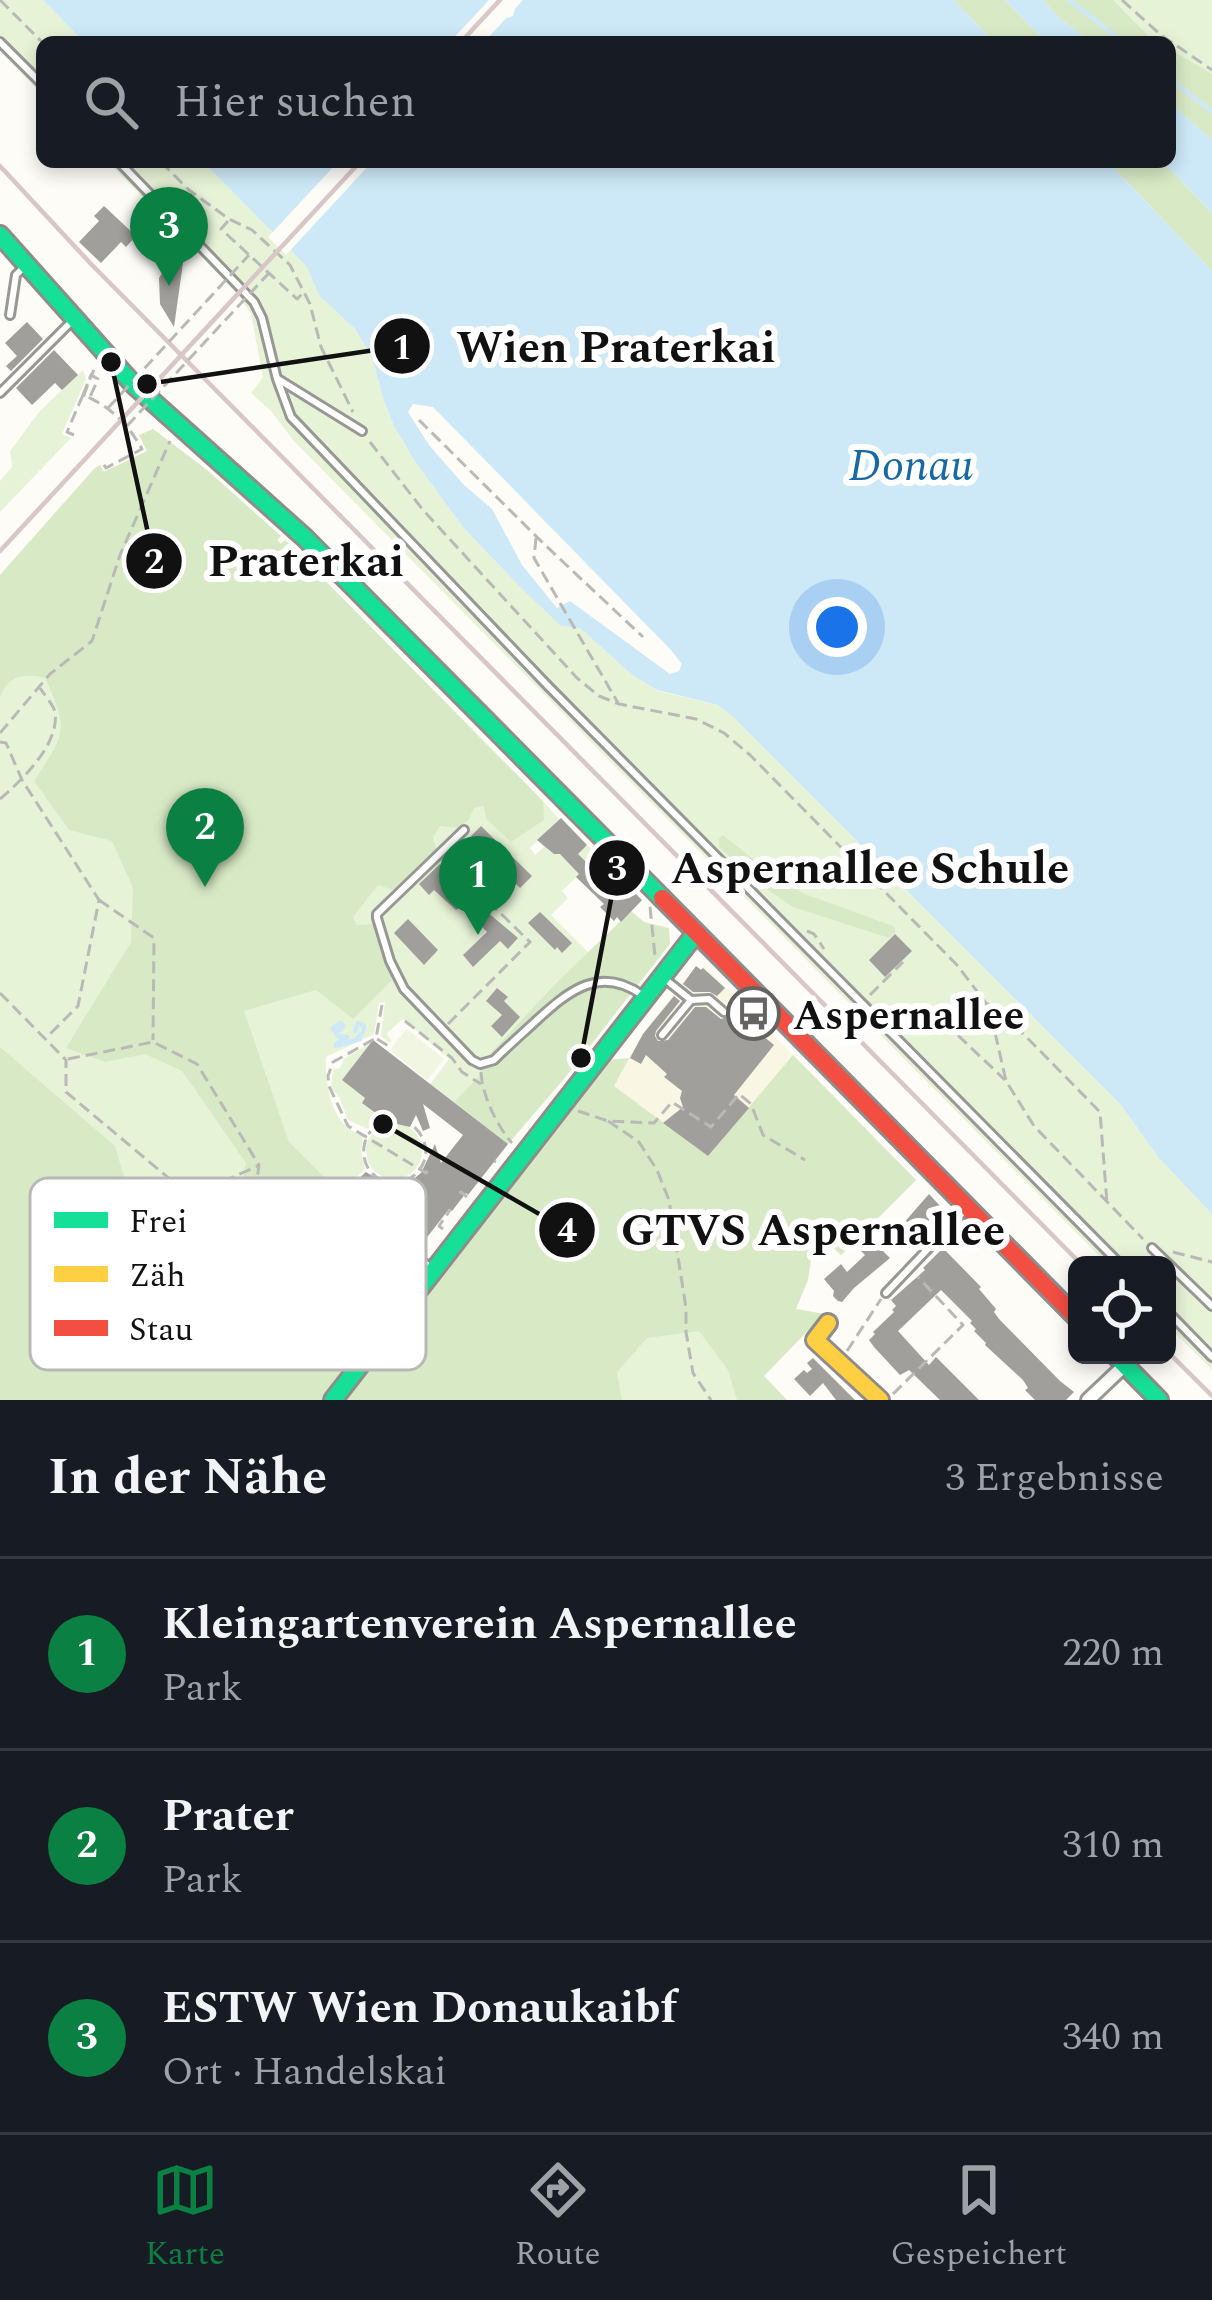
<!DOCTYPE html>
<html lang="de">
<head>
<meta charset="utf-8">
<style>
  :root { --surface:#171b24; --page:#242831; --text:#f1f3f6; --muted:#9ea1a6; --line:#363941; --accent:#0b8043 }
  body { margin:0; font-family:Spectral,serif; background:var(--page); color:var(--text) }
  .controls { position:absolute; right:36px; bottom:36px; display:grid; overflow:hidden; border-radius:18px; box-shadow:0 6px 18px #0003 }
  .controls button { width:108px; height:108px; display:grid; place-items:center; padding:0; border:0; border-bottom:3px solid var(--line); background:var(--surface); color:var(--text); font:60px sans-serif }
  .you { position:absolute; left:837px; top:627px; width:42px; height:42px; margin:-30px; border:9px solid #fff; border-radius:50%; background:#1a73e8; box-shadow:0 0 0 18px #1a73e833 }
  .badge { display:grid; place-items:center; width:78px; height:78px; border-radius:50%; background:var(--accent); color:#fff; font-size:39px; font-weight:700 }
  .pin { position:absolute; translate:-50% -99px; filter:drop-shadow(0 3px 6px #0008) }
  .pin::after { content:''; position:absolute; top:63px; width:42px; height:36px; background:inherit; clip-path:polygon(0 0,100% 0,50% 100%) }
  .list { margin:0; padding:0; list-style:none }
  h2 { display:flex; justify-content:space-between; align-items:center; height:156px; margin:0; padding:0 48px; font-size:51px }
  h2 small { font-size:39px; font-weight:400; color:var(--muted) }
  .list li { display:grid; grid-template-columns:78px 1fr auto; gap:36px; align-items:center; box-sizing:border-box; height:192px; padding:0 48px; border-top:3px solid var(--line) }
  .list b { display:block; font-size:45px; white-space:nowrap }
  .list p { margin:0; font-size:39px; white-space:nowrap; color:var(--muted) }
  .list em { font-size:39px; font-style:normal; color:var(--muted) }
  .icon { flex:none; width:66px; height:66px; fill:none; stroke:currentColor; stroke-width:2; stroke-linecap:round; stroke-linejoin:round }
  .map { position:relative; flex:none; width:1212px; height:1400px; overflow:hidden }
  .search { position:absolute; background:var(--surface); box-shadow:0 6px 18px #0003; left:36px; right:36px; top:36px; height:132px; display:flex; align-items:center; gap:30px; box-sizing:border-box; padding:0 42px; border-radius:18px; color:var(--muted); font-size:45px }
  .sheet { height:732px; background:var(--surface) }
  nav { display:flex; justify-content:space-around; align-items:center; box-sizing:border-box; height:168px; border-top:3px solid var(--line); background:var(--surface); font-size:33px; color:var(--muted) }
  nav a { display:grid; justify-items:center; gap:6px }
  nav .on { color:var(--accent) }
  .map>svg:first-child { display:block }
  .farmland { fill:#f9f7e4 }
  .green { fill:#e7f3d7 }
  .forest { fill:#d8eac5 }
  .pitch { fill:#f0f6e1 }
  .water { fill:#cde8f7; fill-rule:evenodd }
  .pier { fill:#fdfcf7 }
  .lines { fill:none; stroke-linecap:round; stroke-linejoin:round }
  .stream { stroke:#cde8f7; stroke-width:4.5 }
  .building { fill:#a19f9c }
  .lane-casing { stroke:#979795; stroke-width:12 }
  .street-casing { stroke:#979795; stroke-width:18 }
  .fast-casing { stroke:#8e8d8b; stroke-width:22 }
  .slow-casing { stroke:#8e8d8b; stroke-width:22 }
  .jam-casing { stroke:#8e8d8b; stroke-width:22 }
  .path { stroke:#b9b9b8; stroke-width:3; stroke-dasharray:12 6; stroke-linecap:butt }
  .lane { stroke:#fffffe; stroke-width:6 }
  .street { stroke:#fffffe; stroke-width:12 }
  .fast { stroke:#16e098; stroke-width:16 }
  .slow { stroke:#ffcf43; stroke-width:16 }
  .jam { stroke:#f24e42; stroke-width:16 }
  .rail { stroke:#d9c6c7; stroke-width:4.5 }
  .path-bridge { stroke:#b9b9b8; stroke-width:3; stroke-dasharray:12 6; stroke-linecap:butt }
  .labels { text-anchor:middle; stroke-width:12; stroke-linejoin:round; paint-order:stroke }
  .poi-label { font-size:42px; font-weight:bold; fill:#111; stroke:#fff; text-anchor:start }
  .water-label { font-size:45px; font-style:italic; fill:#1768a6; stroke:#fff }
  .key { fill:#fff; stroke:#b8b8b8; stroke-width:3 }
  .key-label { font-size:33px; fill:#111 }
  .leader { fill:none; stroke:#111; stroke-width:4.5 }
  .callout-dot { fill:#111; stroke:#fff; stroke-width:4.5 }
  .mark-label { font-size:36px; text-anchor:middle; font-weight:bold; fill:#fff }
  .callout-label { font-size:45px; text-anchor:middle; font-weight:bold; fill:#111; stroke:#fff; stroke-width:12; stroke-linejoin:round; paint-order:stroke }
</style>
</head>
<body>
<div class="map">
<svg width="1212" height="1400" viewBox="0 0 1212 1400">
  <rect width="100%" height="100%" fill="#fdfcf7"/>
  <path class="farmland" d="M696,966L701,970L704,966L708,969L793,1055L708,1156L614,1086L642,1033Z"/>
  <g class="green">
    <path d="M0,0H43L84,42H42V94L0,51Z"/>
    <path d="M1043,0H1212V140L1170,103V42H1091Z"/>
    <path d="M108,162H203L307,267L320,295L355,329L372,357L383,398L394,426L414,460L462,526L522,589L561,626L580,628L632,675L658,691L718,705L734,718L1121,1105L1158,1157L1212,1214V1370L1167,1325V1265H1108L293,440L271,411L251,393L263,377L251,314L235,291Z"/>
    <path d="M83,370L86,379L62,434L71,438L0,512V481L12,467L10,451L40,411Z"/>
    <path d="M153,429L207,470L281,536L277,540L281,544L285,540L543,801L559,819L530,848L535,855L544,847L541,844L545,839L551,852L559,853L568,862L587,845L604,862L595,871L588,866L562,891L568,898L551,915L589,953L554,985L485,1059L478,1077L454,1102L430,1084L449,1059L403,1019L387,1033L391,1041L390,1043L381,1036L385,1002L379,1003L374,1034L326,1057C325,1078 329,1110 346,1126C351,1131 358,1133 363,1137L361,1150L365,1169L340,1193L377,1230L372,1237L379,1243L378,1246L398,1262L405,1255L436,1284L610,1060L629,1058L614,1086L708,1156L793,1055L916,1180L841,1255L829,1243L778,1290L796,1309L824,1314L764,1376L787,1400H0V575L94,469L100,465L104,472L147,451L139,435Z"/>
    <path d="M371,1043L342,1080L365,1098L363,1103L390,1117L376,1122L368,1129L348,1120L340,1099L331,1087L333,1070L340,1068L344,1059Z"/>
    <circle cx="394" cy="1151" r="28"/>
  </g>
  <g class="forest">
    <path d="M954,0H1005L1046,42H994Z"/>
    <path d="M1043,0H1113L1148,36L1158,42H1091L1059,18Z"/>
    <path d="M1170,49L1212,74V140L1170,103Z"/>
    <path d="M1108,162H1163L1212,213V271Z"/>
    <path d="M153,429L207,470L281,536L277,540L281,544L285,540L543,801L544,820L511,842L486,819L484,806L474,808L469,820L458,828L440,826L433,837L436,849L393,890L378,885L353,917L357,925L374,924L392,980L353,1019L316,990L244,1011L289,1142L377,1230L372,1237L379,1243L378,1246L398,1262L405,1255L436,1284L610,1060L629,1058L614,1086L708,1156L793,1055L916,1180L841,1255L829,1243L811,1260L808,1280L796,1309L824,1314L764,1376L787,1400H737L728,1370L699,1331L647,1338L617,1372L622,1400H0V1047L115,1146L128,1191L201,1214L238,1201L246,1163L182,1071L145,1054L105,1062L66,1048L131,942L133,888L112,841L69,830L34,781C64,735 70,730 45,678C23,673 9,675 0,697V575L94,469L100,465L104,472L147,451L139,435Z"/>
    <path d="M723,835L777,878L805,894L893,926L896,931L889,938L793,907L765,888L719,847V839Z"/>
    <path d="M631,911L644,922L669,928L670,944L564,1079L508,1144L454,1102L478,1077L485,1059L554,985Z"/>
  </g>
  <path class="pitch" d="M407,1029L444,1059L427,1080L390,1050Z"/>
  <g class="water">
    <path d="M43,0H488L508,18L513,16L515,9L505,0H954L994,42H84Z"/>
    <path d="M1005,0H1043L1059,18L1091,42H1046Z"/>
    <path d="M1170,103L1212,140V213L1163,162H1170Z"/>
    <path d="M203,162H1108L1212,271V1214L1158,1157L1121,1105L734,718L718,705L657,690L632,675L580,628L561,626L522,589L462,526L414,460L394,426L383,398L372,357L355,329L319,295L307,267ZM413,404L433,407L671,650L682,664L679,671L670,674L570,601L557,608L522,565L492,509L463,484L429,445L408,412Z"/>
  </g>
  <g class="pier">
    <path d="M489,0H497L500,3L499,0H523L484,42H450Z"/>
    <path d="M338,162H372L286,255L268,237Z"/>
  </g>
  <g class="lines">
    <g class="stream">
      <path d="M1069,0L1123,42"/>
      <path d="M1170,79L1212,112"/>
      <path d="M333,1028L338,1036L347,1037C347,1039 345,1040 344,1040L341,1038H345C343,1041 339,1043 336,1044V1046L360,1039"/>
      <path d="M333,1028L341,1023L343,1027L337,1032"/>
      <path d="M355,1031L358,1023L364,1026L363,1032L358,1037"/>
    </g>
  </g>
  <g class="building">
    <path d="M104,206L136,236L126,247L121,242L101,263L79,242L99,221L94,216Z"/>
    <path d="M185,249L183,263L174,327L160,304L159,278L173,257Z"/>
    <path d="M27,322L43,339L11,371L6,366L17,356L5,343Z"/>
    <path d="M54,350L78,375L62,390L55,383L32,405L16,388Z"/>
    <path d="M561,818L587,845L578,854L595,871L604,862L642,900L621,922L617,917L614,921L600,907L604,904L576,877L579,874L560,854H554L537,840Z"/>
    <path d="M481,826L532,876L520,888L509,877L511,875L471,836Z"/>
    <path d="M440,864L450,875L447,878L518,938L508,949L500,941L473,967L463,955L487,932L462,906L456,910L434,890L429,895L419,884Z"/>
    <path d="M540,912L572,943L562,953L557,947L555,950L528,923Z"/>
    <path d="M408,919L438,950L424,965L394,933Z"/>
    <path d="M895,934L912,951L885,977L869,960Z"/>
    <path d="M696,966L701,970L703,968L725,988L717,996L710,992H693L683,984Z"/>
    <path d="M497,988L508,997L504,1001L520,1017L502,1037L491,1026L502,1015L486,1001Z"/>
    <path d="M674,996L680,1001L656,1031L655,1036L658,1041L668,1040L695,1007H706L721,1019L730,1016L752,1034L756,1030L774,1045L734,1095L749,1108L708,1156L663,1123L683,1107L680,1098L682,1091L664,1077L667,1074L646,1055L641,1064L630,1058L643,1034Z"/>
    <path d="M373,1040L508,1144L468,1195L466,1193L452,1211L449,1209L418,1249L356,1195L360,1190L354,1183L366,1172L384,1183L392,1185L411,1181L421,1173L435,1144L441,1163L463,1135L423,1104L430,1128L423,1131L416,1115L410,1127L388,1122L362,1103L365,1098L342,1080Z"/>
    <path d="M929,1194L942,1208L937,1214L939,1217L916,1240L902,1225Z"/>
    <path d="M869,1243L873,1247L876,1244L890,1258L854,1288L842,1302L838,1301L833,1296L834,1291L824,1279L841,1264L847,1272L865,1255L861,1251Z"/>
    <path d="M943,1248L981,1287L979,1289L996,1309L994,1312L999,1319L1060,1381L1074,1392L1066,1400H1035L1025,1390L1028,1388L1023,1380L985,1345L986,1343L974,1331L976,1329L970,1323L972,1321L941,1290L898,1331L929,1365L936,1357L979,1400H940L909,1370L900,1375L874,1347L869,1340L875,1334L873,1332L894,1312L892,1310L896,1306L891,1300L925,1270L923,1268Z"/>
    <path d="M813,1358L855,1400H836L823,1383L810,1396L794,1379L804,1370L807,1373L812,1369L807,1363Z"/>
  </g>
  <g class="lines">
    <defs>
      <g id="lane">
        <path d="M0,42L42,84"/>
        <path d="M119,162L254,302L262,318L277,379L291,417L548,686L1121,1265"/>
        <path d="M10,315L16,275L22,269"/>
        <path d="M278,379L362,431"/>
        <path d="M0,393L73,320"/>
        <path d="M464,830L377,914V918L390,961L404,989L472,1060L480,1064L494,1060C508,1046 523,1033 538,1019C569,991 600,965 642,995"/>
        <path d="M691,1000L709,999L724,1012"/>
        <path d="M662,1035L691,1000L665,979"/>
        <path d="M343,1193L383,1231L431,1268"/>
        <path d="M1152,1248L1212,1306"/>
        <path d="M886,1293L965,1210"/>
        <path d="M1167,1311L1212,1357"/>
      </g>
      <path id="street" d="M1088,1400L1125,1365"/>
      <g id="fast">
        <path d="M0,235L133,384L305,538L662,898"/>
        <path d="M1115,1355L1159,1400"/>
        <path d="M333,1400L696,933"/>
      </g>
      <path id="slow" d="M828,1323L815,1340L880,1400"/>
      <path id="jam" d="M662,898L1077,1318"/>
    </defs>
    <use href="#lane" class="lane-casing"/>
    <use href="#street" class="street-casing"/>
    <use href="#fast" class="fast-casing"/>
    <use href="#slow" class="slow-casing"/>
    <use href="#jam" class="jam-casing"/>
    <g class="path">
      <path d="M0,0L42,42"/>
      <path d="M1122,0L1161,35L1212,70"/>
      <path d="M161,162L189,190L229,219L252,230L290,265L310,304L321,347L353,412"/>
      <path d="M228,221L221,229L297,299L303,293"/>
      <path d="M91,376L94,370"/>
      <path d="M419,420L544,544L643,637"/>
      <path d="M74,435L67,432L83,395C110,406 128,424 142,449L106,468L102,462"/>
      <path d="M370,442L423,510L577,678L599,696L619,704L696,719L724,733L750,755L957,965L986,1003L991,1015L1006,1081L1034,1126L1143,1239"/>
      <path d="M536,538L534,558L618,703"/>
      <path d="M0,733L50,674L92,641L120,555L170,441"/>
      <path d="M0,742L6,743L22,780L99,900L78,1006L47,1037"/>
      <path d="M0,799C21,781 60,744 55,712C53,704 45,696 40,688"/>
      <path d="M99,900L154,938L153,1040"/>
      <path d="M650,907L655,956"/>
      <path d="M807,931L814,934L824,949"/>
      <path d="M0,993L66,1060V1092L190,1196L251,1223L294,1262L323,1263L352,1270C362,1286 367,1308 362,1326L366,1332"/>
      <path d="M870,995L903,962"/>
      <path d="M987,1004L998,1008L1100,1112L1107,1203"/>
      <path d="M382,1005L376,1038L333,1062L328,1076L329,1086L348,1126L426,1173L429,1168"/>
      <path d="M405,1021L452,1058L462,1072L481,1084"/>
      <path d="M945,1023L1005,1080"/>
      <path d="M448,1024L530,942L448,862"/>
      <path d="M377,1039L392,1048"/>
      <path d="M68,1059L153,1042L197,1064L259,1165L251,1223"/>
      <path d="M481,1072C482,1095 497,1126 512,1143"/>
      <path d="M578,1111L608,1121L654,1123L672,1102L711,1127L739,1094L751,1104L763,1135L805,1160"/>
      <path d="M394,1120C381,1122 369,1128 365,1142C362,1152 364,1163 370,1171C398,1206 452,1158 411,1124"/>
      <path d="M608,1121L639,1142L657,1170L669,1200L686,1308V1332L693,1373L711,1400"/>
      <path d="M494,1161L496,1162"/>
      <path d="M459,1193L461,1192L467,1197"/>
      <path d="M190,1196L258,1166"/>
      <path d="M443,1229L439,1226L450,1210"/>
      <path d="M1173,1252L1212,1262"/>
      <path d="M847,1351L881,1299"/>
      <path d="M893,1394L963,1325L918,1277"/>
    </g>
    <use href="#lane" class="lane"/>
    <use href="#street" class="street"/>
    <use href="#fast" class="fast"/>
    <use href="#slow" class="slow"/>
    <use href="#jam" class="jam"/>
    <g class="rail">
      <path d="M461,42L500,0"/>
      <path d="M0,166L91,264L1082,1265"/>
      <path d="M0,551L360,162"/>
      <path d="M1167,1351L1212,1396"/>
    </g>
    <g class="path-bridge">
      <path d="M83,395L91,375L98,379L90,397L84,395L91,376"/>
      <path d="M108,408L249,255"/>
      <path d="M127,426L269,273"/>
    </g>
  </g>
  <defs>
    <symbol id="bus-ring" viewBox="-11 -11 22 22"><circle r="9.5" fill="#fff" stroke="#646362" stroke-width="1.5"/><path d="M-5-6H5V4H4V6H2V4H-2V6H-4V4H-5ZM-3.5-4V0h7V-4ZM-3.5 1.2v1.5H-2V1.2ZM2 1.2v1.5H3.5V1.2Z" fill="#646362"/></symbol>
  </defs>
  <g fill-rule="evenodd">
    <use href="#bus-ring" x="724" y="984" width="59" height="59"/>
  </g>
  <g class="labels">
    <g class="poi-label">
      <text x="793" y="1029">Aspernallee</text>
    </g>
    <g class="water-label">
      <text x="911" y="480">Donau</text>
    </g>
  </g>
  <rect x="30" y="1178" width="396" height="192" rx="18" class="key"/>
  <rect x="54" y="1212" width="54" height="16" fill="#16e098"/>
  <rect x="54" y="1266" width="54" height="16" fill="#ffcf43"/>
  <rect x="54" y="1320" width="54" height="16" fill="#f24e42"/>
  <g class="key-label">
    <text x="129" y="1232">Frei</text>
    <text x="129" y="1286">Zäh</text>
    <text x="129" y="1340">Stau</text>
  </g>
  <path class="leader" d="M147 384L402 346M111 362L154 561M581 1058L617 868M383 1124L567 1230"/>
  <g class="callout-dot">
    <circle cx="147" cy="384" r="12"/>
    <circle cx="111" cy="362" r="12"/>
    <circle cx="581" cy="1058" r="12"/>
    <circle cx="383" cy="1124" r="12"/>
    <circle cx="402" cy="346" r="30"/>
    <circle cx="154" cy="561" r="30"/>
    <circle cx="617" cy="868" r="30"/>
    <circle cx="567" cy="1230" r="30"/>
  </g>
  <g class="mark-label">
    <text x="402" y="359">1</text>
    <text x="154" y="573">2</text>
    <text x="617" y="880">3</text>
    <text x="567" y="1242">4</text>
  </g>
  <g class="callout-label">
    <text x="616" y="362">Wien Praterkai</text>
    <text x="306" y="576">Praterkai</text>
    <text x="870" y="883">Aspernallee Schule</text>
    <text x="813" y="1245">GTVS Aspernallee</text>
  </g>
</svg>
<div class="controls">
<button><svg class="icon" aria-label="locate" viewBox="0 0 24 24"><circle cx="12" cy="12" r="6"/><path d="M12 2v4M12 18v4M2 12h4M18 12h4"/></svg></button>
</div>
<div class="you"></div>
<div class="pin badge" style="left:478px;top:935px">1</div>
<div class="pin badge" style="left:205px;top:887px">2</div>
<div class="pin badge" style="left:169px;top:286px">3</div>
<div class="search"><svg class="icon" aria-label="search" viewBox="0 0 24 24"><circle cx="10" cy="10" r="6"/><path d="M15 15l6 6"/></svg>Hier suchen</div>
</div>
<section class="sheet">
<h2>In der Nähe<small>3 Ergebnisse</small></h2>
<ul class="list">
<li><span class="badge">1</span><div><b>Kleingartenverein Aspernallee</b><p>Park</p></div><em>220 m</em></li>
<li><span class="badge">2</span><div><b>Prater</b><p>Park</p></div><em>310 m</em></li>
<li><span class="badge">3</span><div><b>ESTW Wien Donaukaibf</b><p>Ort · Handelskai</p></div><em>340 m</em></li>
</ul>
</section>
<nav>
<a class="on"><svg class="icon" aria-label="map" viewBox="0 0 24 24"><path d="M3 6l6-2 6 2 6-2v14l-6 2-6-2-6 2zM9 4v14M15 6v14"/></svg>Karte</a>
<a><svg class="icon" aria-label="directions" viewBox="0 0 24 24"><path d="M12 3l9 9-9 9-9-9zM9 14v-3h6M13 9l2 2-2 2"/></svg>Route</a>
<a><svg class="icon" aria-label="saved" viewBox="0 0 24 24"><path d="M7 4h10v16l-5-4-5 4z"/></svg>Gespeichert</a>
</nav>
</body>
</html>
